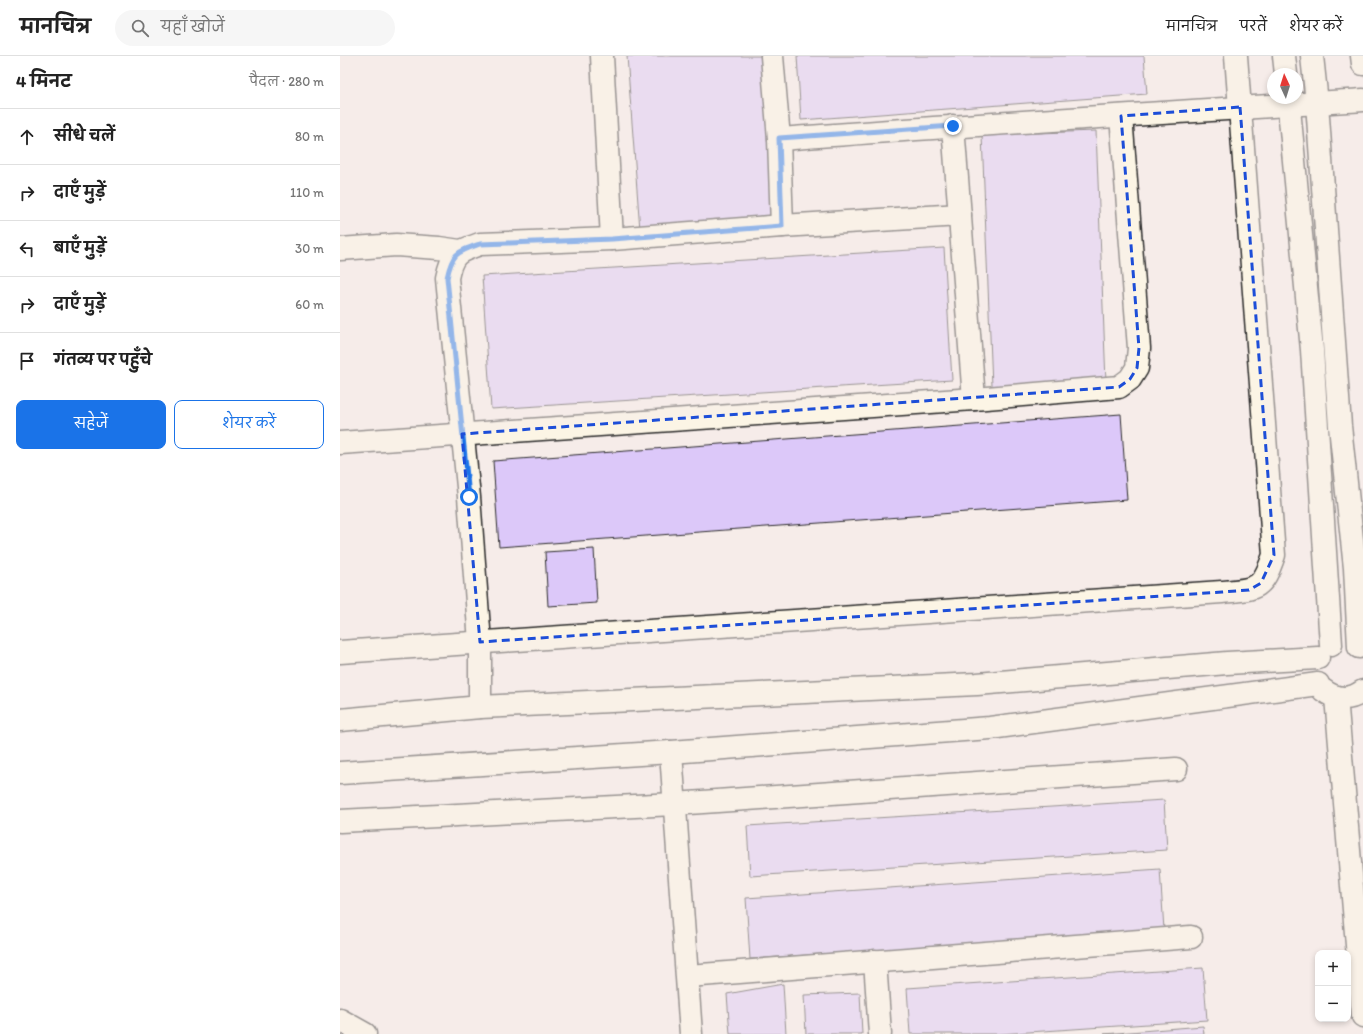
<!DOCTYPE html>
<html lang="hi">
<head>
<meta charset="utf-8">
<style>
  :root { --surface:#fff; --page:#f6f6f6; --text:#222; --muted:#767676; --line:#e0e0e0; --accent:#1a73e8 }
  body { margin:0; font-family:Itim,"Playpen Sans Deva",sans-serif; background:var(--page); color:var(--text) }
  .controls { position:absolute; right:12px; bottom:12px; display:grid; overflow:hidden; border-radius:8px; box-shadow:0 2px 6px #0003 }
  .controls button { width:36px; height:36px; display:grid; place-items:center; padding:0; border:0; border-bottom:1px solid var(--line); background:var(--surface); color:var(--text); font:20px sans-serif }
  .compass { position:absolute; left:927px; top:12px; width:36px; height:36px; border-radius:50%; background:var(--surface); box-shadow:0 2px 6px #0003; rotate:356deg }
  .stop { position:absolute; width:12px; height:12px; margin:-9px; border:3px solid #1a73e8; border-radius:50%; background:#fff }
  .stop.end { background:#1a73e8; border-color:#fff; box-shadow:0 1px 4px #0008 }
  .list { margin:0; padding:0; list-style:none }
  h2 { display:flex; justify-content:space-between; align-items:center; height:52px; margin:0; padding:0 16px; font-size:17px }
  h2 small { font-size:13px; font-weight:400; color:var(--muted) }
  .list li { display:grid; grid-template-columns:26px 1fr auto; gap:12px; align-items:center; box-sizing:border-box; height:56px; padding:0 16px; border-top:1px solid var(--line) }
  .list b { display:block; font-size:15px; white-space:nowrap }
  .list em { font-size:13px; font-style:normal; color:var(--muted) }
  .actions { display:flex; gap:8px; padding:12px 16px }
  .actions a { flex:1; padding:9px 0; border:1px solid var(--accent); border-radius:8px; text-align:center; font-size:14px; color:var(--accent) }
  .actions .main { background:var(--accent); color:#fff }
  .icon { flex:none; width:22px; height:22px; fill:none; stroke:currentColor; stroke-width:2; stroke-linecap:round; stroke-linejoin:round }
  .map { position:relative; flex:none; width:1023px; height:978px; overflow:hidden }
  header { display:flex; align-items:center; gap:24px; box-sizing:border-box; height:56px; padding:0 20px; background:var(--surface); border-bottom:1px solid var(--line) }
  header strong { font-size:19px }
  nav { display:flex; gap:22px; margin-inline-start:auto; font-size:14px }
  .search { width:280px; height:36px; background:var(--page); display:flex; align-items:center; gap:10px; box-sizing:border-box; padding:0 14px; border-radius:22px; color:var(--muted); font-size:15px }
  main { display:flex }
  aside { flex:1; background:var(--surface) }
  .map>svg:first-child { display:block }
  .building { fill:#dcc8f9; stroke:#2b2b2b }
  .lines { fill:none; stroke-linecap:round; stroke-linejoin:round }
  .street-casing { stroke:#2b2b2b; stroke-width:25 }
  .secondary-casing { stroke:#2b2b2b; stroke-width:25 }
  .street { stroke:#fcf5e5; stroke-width:22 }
  .secondary { stroke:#fcf5e5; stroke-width:22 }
  .route { stroke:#1a73e8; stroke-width:5 }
  .marked { fill:none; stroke:#1d4ed8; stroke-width:3; stroke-dasharray:8 5; stroke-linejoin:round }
</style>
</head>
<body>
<header>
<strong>मानचित्र</strong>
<div class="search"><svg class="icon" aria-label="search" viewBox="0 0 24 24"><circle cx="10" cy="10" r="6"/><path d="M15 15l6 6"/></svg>यहाँ खोजें</div>
<nav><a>मानचित्र</a><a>परतें</a><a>शेयर करें</a></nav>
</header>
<main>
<aside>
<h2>4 मिनट<small>पैदल · 280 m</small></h2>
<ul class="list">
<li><svg class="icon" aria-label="ahead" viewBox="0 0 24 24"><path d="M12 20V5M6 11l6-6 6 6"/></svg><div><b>सीधे चलें</b></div><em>80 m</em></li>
<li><svg class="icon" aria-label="right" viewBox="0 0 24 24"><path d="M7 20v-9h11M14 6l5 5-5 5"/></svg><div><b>दाएँ मुड़ें</b></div><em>110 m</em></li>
<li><svg class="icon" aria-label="left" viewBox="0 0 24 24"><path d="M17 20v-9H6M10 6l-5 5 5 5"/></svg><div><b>बाएँ मुड़ें</b></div><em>30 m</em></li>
<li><svg class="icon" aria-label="right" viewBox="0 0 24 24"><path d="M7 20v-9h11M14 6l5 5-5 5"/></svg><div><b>दाएँ मुड़ें</b></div><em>60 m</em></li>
<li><svg class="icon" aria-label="arrive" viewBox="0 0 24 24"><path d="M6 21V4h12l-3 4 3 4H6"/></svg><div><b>गंतव्य पर पहुँचे</b></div></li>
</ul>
<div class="actions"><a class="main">सहेजें</a><a>शेयर करें</a></div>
</aside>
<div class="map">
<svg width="1023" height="978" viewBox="0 0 1023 978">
  <rect width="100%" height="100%" fill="#f6ece9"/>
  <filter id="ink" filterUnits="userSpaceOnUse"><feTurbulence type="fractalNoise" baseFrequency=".025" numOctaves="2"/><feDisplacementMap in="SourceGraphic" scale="8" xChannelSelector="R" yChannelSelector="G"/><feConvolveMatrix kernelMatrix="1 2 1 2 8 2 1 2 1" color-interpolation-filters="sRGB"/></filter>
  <g filter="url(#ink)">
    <g class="building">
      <path d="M287,0H424L436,164L300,174Z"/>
      <path d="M457,0H804L807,38L461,64Z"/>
      <path d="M756,75L766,326L652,330L642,79Z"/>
      <path d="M604,192L612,324L151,353L142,220Z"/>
      <path d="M781,358L787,444L159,491L153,405Z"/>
      <path d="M254,493L257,547L208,550L205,496Z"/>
      <path d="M824,744L827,794L410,820L407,770Z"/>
      <path d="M820,813L824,874L410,903L406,842Z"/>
      <path d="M863,912L867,964L659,978H570L567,932Z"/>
      <path d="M443,928L446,978H390L387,938Z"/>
      <path d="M520,937L522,978H466L464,939Z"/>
      <path d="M863,970L864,978H764Z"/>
    </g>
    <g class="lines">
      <defs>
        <g id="street">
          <path d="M262,0L272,183"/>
          <path d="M432,0L439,83L442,170"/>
          <path d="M1022,0L1023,8"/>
          <path d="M613,70L634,343"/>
          <path d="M439,83C633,68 828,57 1023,44"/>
          <path d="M0,193L56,189L99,192L120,195"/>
          <path d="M0,387L634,343L779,331L790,323L797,312L799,292L781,60"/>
          <path d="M0,596L882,536C917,533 922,534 934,499L896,0"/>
          <path d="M140,651V586L129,441L107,222C112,197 117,196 140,188L272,183L442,170L620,159"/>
          <path d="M331,696L351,978"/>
          <path d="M0,765L334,748L836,713"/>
          <path d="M535,905L540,978"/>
          <path d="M348,920L851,881"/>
          <path d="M0,964L25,978"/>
        </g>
        <g id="secondary">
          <path d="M944,0L946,18"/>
          <path d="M972,0L977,47L1000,370L1015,512L1019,591"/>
          <path d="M948,42L972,294L991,589"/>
          <path d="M983,634C996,644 1010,645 1023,635"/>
          <path d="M996,641L1023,960"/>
          <path d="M0,664L140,651L637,628L887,607L978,602"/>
          <path d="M0,717L331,696L650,672L978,628"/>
        </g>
      </defs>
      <use href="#street" class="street-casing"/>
      <use href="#secondary" class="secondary-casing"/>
      <use href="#street" class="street"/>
      <use href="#secondary" class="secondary"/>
    </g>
  </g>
  <g class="lines" filter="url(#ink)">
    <path class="route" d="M129,441L107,222C112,197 117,196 140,188L272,183L442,170L439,82L613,70"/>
  </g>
  <path d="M0 0H1023V978H0ZM900,51L934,499L921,527L909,534L882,536L140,586L122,378L779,331L790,323L797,312L799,292L781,60Z" fill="#f6ece9" fill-opacity=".55" fill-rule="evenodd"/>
  <path class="marked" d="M900,51L934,499L921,527L909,534L882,536L140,586L122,378L779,331L790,323L797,312L799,292L781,60Z"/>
</svg>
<div class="controls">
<button>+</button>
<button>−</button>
</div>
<svg class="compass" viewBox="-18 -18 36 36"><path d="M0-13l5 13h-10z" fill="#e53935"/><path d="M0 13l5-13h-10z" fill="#767676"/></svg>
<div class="stop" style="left:129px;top:441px"></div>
<div class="stop end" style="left:613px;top:70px"></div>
</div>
</main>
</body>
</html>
